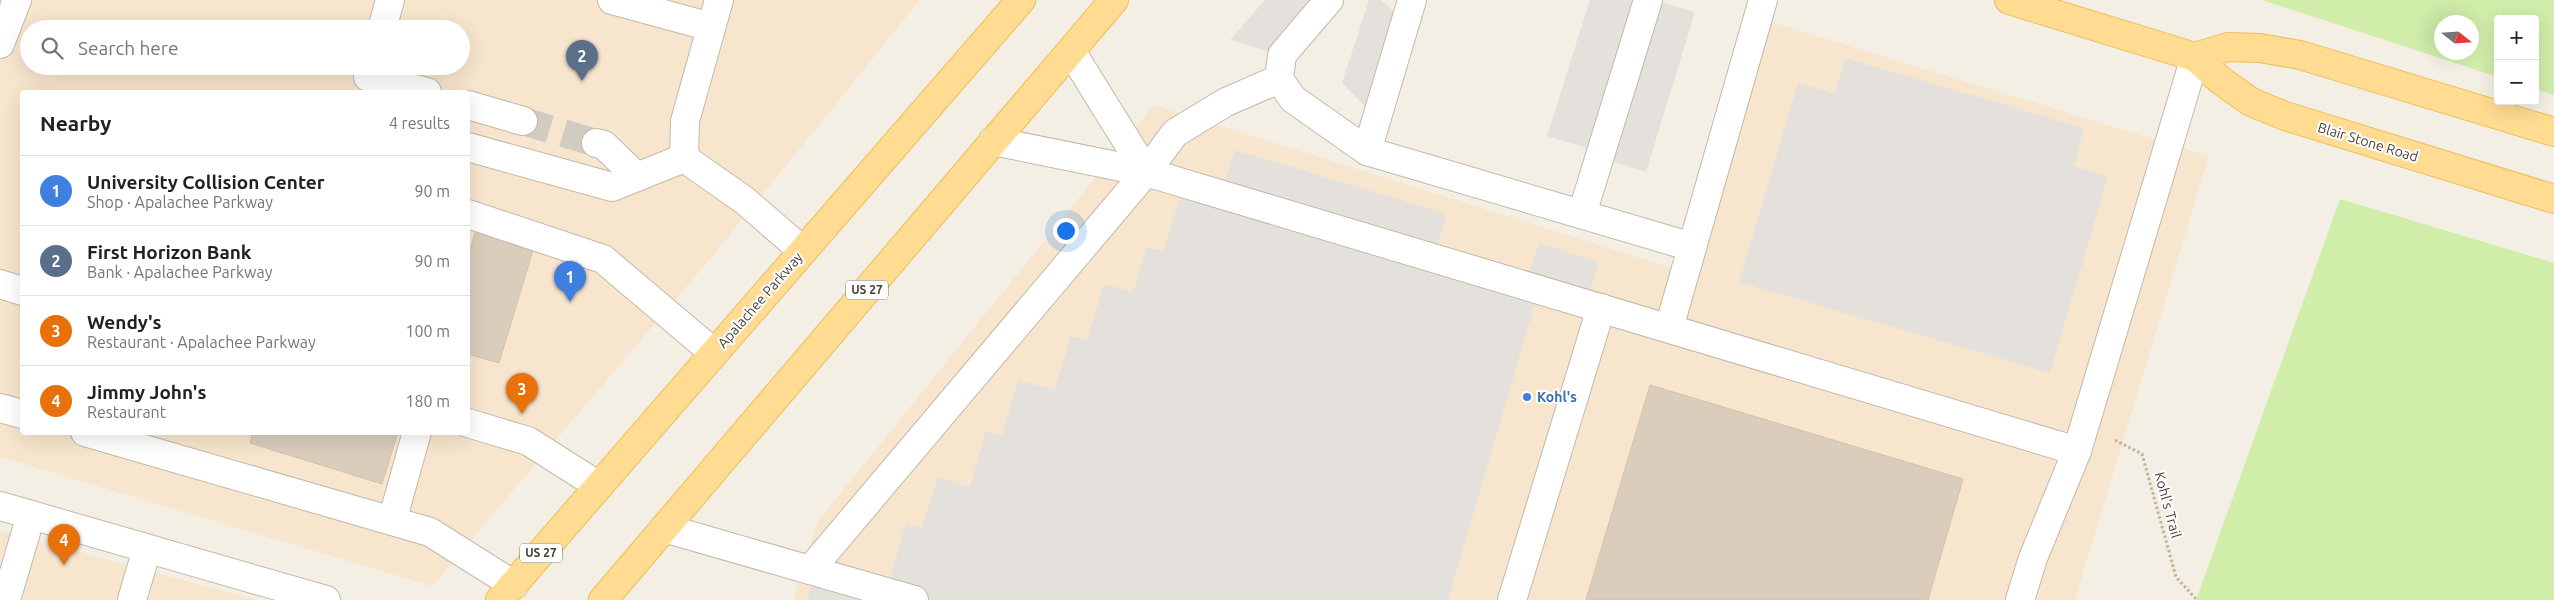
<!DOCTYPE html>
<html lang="en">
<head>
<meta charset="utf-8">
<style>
  :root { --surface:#fff; --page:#f2f2f2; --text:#202124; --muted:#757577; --line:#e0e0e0; --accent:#ea580c }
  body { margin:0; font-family:Ubuntu,sans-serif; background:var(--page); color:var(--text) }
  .controls { position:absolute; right:15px; top:15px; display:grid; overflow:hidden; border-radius:5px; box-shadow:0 5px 20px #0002 }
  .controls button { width:45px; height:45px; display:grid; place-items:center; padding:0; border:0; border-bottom:1px solid var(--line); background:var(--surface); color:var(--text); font:25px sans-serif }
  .compass { position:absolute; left:2434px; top:15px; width:45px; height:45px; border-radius:50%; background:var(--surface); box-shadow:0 5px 20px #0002; rotate:107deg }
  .you { position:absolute; left:1065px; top:230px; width:18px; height:18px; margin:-12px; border:4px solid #fff; border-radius:50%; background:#1a73e8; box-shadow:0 0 0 8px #1a73e833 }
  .badge { display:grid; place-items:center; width:32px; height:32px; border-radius:50%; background:var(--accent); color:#fff; font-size:16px; font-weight:700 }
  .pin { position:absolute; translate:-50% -41px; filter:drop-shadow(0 1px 2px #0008) }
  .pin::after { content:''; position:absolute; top:26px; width:18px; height:15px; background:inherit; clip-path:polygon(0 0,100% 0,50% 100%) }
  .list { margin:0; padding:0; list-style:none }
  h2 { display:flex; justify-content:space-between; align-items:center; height:65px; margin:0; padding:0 20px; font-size:21px }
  h2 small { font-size:16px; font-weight:400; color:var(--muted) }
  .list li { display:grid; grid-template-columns:32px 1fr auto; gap:15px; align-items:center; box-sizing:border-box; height:70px; padding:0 20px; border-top:1px solid var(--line) }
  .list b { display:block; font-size:19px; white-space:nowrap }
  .list p { margin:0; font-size:16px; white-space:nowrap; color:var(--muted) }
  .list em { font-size:16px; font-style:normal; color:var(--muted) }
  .icon { flex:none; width:28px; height:28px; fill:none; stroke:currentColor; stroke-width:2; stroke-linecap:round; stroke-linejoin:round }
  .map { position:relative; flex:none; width:2554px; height:600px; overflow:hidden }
  .search { position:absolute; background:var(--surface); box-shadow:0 5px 20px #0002; left:20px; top:20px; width:450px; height:55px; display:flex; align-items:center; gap:12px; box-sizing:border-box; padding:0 18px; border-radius:28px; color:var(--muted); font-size:19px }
  .panel { position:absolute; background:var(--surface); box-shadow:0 5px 20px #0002; left:20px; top:90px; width:450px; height:345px; border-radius:5px }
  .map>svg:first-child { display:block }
  .commercial { fill:#f8e5cd; fill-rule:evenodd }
  .green { fill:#d0eda9; fill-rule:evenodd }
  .parking { fill:#e4e1dd }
  .building { fill:#dacdbc; stroke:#d2c2ab }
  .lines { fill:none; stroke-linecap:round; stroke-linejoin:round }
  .minor-tunnel { stroke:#d1ccc1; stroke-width:28; stroke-dasharray:28 14; stroke-linecap:butt }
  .minor-casing { stroke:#c3b9a9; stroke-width:30 }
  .major-casing { stroke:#efbc57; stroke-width:30 }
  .path { stroke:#c4b296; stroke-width:3; stroke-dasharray:2.5 2.5; stroke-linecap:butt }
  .minor { stroke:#fff; stroke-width:28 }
  .major { stroke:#ffdc92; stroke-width:28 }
  .shop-dot { fill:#3f7fe0; stroke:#fff; stroke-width:2 }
  .labels { text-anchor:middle; stroke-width:4; stroke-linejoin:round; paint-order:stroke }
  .shield { fill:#fff; stroke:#7e7971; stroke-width:1 }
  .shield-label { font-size:12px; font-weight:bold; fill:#473f34 }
  .street-label { font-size:14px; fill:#473f34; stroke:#fff }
  .shop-label { font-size:14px; font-weight:bold; fill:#366cbe; stroke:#fff; text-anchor:start }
</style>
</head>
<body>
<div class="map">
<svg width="2554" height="600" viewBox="0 0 2554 600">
  <rect width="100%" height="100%" fill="#f4efe4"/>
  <g class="commercial">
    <path d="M0,0H920L720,247L432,586L0,457ZM29,29H461V66H29ZM22,92H468V432H22Z"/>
    <path d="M1758,18L2209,156L2075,600H793L818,521L1154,105L1685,272Z"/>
    <path d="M0,531L258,600H0Z"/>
  </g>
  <g class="green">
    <path d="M2262,0H2554V95L2535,89V19H2498V77ZM2442,22H2472V52H2442Z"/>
    <path d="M2340,199L2554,263V600H2196Z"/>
  </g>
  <g class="parking">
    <path d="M1265,0H1329L1282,55L1230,40Z"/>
    <path d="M1369,0H1381L1405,22L1376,117L1342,83Z"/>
    <path d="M1590,0H1655L1695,12L1646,172L1599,157L1600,152L1547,136Z"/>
    <path d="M1845,58L2084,128L2074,166L2108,176L2050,373L1739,282L1798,83L1835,94Z"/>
    <path d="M1235,150L1447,214L1433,258L1525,285L1539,243L1599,262L1586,304L1539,290L1448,600H807L817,572L886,592L906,523L922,528L938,477L970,487L986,431L1002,436L1018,380L1054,390L1071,336L1087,340L1104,284L1133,292L1147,247L1163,251L1184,184L1221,194Z"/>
  </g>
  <g class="building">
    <path d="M476,229L534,247L499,363L468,354V257Z"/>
    <path d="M1650,385L1963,479L1928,600H1586Z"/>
    <path d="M253,432H398L382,484L250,443Z"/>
  </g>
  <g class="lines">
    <path class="minor-tunnel" d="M523,121L596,143"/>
    <defs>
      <g id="minor">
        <path d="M612,0L711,27"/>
        <path d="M1329,0L1282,55L1279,79L1293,99L1367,151L1692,247"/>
        <path d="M382,29L390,0"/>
        <path d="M0,44L17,0"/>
        <path d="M1071,51L1146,172"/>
        <path d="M371,66L368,77L427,92"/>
        <path d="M468,105L523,121"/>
        <path d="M993,141L1146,172L2077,451"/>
        <path d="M596,143L604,145L637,177"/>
        <path d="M468,147L612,187L684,158"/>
        <path d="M1367,151L1412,0"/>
        <path d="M684,158L685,121L719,0"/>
        <path d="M684,158L744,200L803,251"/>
        <path d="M468,214L603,259L714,353"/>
        <path d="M1582,214L1648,0"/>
        <path d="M0,284L22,291"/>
        <path d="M1669,328L1763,0"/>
        <path d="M0,408L22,414"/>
        <path d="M468,423L528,441L599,486"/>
        <path d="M85,432L430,532L514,585"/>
        <path d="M0,506L326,600"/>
        <path d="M392,521L417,432"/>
        <path d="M664,528L914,600"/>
        <path d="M810,570L1146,172L1175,133L1226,102L1279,79"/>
        <path d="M6,600L31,515"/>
        <path d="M132,600L147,549"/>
        <path d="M1512,600L1601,308"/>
        <path d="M2020,600L2033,558L2077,451L2195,57"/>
      </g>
      <g id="major">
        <path d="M2009,0L2195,57L2220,80L2251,102L2285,116L2554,199"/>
        <path d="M2195,57L2228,47L2260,48L2300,55L2554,132"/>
        <path d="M500,600L1021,0"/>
        <path d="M603,600L1114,0"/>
      </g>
    </defs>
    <use href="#minor" class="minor-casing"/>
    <use href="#major" class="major-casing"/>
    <path class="path" d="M2115,440L2142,454L2176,577L2197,600"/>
    <use href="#minor" class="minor"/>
    <use href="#major" class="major"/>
  </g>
  <circle class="shop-dot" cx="1527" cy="397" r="5"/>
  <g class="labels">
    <g class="shield">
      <rect x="846" y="280.5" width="42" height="19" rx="4"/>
      <rect x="520" y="543.5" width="42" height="19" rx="4"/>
    </g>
    <g class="shield-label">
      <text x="867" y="294">US 27</text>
      <text x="541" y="557">US 27</text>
    </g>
    <g class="street-label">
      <text transform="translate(2368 142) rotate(17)" y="5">Blair Stone Road</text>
      <text transform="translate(760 300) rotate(-49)" y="5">Apalachee Parkway</text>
      <text transform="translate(2168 505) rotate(75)" y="5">Kohl's Trail</text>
    </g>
    <g class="shop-label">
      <text x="1537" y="402">Kohl's</text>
    </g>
  </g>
</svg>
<div class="controls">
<button>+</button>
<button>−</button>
</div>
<svg class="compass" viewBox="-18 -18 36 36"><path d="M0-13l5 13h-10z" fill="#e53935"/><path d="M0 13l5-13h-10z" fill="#757577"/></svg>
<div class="you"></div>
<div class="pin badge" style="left:570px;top:302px;background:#3f7fe0">1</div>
<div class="pin badge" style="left:582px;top:81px;background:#5c6f8a">2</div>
<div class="pin badge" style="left:522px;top:414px;background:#e8710a">3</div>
<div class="pin badge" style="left:64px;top:565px;background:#e8710a">4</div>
<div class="search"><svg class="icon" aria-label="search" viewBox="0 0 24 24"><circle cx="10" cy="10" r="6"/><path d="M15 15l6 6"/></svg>Search here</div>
<section class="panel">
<h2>Nearby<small>4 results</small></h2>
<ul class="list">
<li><span class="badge" style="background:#3f7fe0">1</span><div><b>University Collision Center</b><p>Shop · Apalachee Parkway</p></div><em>90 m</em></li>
<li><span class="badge" style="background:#5c6f8a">2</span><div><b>First Horizon Bank</b><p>Bank · Apalachee Parkway</p></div><em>90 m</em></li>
<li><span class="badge" style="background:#e8710a">3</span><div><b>Wendy's</b><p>Restaurant · Apalachee Parkway</p></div><em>100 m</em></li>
<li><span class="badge" style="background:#e8710a">4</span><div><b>Jimmy John's</b><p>Restaurant</p></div><em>180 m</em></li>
</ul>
</section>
</div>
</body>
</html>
